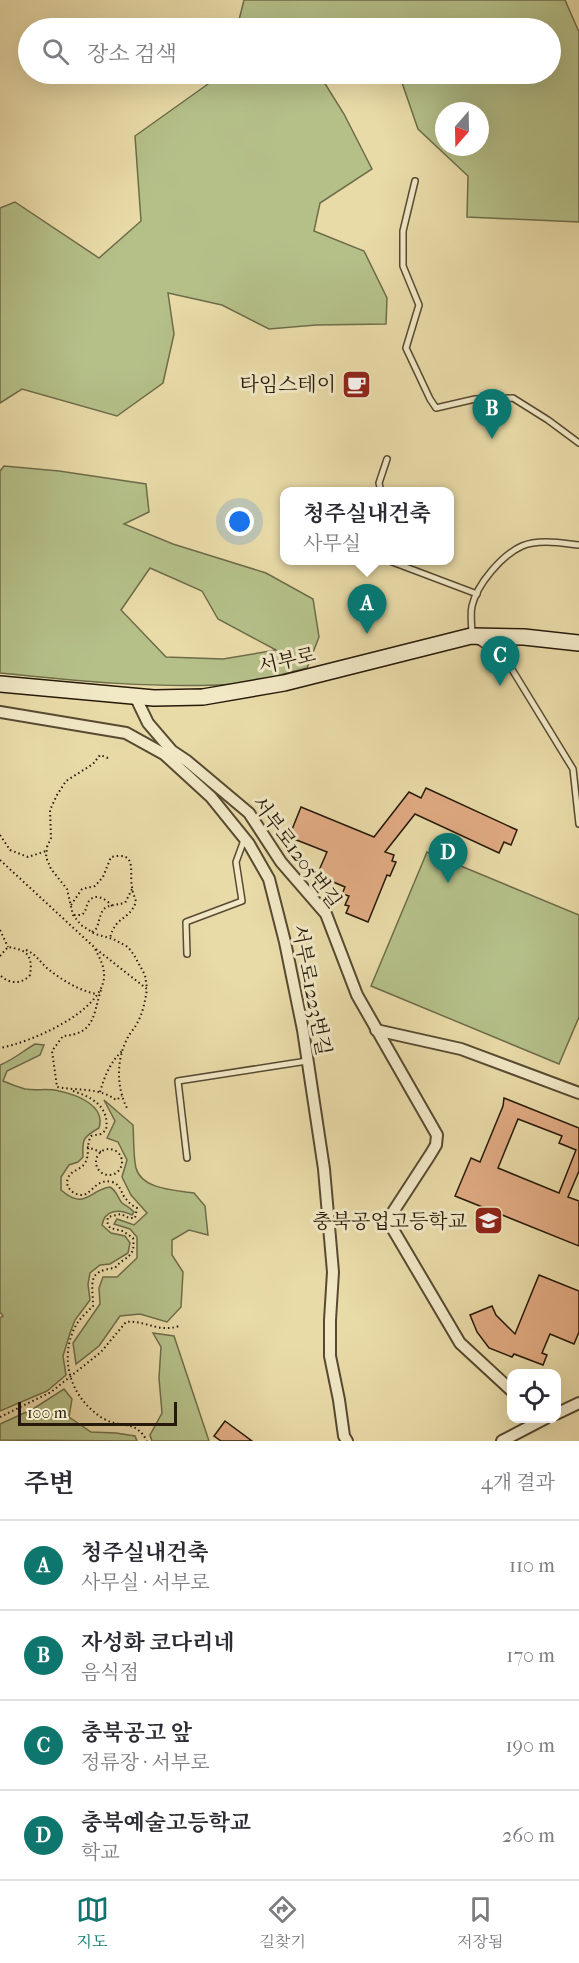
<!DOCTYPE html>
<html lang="ko">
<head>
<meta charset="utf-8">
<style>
  :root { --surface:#fff; --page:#f7f7f7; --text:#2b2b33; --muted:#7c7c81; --line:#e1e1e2; --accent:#0f766e }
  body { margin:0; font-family:"IM FELL French Canon","Noto Serif KR",serif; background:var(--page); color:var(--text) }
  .controls { position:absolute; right:18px; bottom:18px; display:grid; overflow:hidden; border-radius:12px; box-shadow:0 6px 24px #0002 }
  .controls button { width:54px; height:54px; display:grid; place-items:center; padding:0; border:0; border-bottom:2px solid var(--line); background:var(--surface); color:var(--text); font:30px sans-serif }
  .compass { position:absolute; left:435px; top:102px; width:54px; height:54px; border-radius:50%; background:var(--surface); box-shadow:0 6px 24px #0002; rotate:200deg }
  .scale { position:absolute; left:18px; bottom:15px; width:159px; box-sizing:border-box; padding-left:6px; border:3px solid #261909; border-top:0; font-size:16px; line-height:21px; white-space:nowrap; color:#261909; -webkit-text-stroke:4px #f1e8c6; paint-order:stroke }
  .you { position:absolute; left:240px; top:522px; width:21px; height:21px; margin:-15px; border:4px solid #fff; border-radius:50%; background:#1a73e8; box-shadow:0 0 0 9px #1a73e833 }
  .badge { display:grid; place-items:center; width:39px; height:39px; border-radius:50%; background:var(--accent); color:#fff; font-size:20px; font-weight:700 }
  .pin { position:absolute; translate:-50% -50px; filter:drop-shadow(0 2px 3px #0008) }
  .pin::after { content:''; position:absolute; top:32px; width:21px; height:18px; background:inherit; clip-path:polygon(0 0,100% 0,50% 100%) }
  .popup { position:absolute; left:280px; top:487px; width:174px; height:78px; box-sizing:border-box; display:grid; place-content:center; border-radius:12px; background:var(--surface); filter:drop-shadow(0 2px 4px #0005); font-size:20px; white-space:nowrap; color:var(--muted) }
  .popup b { font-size:22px; color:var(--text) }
  .popup::after { content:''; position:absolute; left:50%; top:100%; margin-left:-12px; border:12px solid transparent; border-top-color:var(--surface) }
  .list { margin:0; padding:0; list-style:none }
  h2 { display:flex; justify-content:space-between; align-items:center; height:78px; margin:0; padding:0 24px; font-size:26px }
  h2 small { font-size:20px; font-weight:400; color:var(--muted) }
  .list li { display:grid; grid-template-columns:39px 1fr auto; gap:18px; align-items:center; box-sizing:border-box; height:90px; padding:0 24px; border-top:2px solid var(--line) }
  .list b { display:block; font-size:22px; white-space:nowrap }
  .list p { margin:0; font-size:20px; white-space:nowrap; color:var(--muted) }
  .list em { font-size:20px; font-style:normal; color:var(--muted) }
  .icon { flex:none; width:33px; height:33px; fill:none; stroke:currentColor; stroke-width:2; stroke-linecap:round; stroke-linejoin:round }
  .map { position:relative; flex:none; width:579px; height:1441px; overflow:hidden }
  .search { position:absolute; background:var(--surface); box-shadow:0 6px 24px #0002; left:18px; right:18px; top:18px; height:66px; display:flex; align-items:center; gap:15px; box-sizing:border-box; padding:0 21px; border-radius:33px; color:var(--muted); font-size:22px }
  .sheet { height:438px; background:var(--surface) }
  nav { display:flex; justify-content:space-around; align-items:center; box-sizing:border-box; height:84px; border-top:2px solid var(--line); background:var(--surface); font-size:16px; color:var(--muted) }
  nav a { display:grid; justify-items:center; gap:3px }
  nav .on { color:var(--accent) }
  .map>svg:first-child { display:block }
  .green { fill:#b5c089; stroke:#6e6c49; stroke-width:1.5; fill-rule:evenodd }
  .building { fill:#e1ab83; stroke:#261909; stroke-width:1.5; fill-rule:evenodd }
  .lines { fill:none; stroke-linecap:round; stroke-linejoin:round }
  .lane-casing { stroke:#574a31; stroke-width:8 }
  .street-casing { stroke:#574a31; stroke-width:14 }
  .secondary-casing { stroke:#261909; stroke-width:18 }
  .path { stroke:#261909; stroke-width:2; stroke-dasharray:1.5 3; stroke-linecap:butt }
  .lane { stroke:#f1e8c6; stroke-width:5 }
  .street { stroke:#f1e8c6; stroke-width:10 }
  .secondary { stroke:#f1e8c6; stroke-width:15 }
  .labels { text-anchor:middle; stroke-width:6; stroke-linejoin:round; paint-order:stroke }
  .poi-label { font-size:20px; fill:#261909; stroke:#f1e8c6; text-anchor:end }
  .street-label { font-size:20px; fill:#261909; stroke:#f1e8c6 }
</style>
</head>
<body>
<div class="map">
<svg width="579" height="1441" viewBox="0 0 579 1441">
  <rect width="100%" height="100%" fill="#e9dba8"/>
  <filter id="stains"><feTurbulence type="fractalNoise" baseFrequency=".00333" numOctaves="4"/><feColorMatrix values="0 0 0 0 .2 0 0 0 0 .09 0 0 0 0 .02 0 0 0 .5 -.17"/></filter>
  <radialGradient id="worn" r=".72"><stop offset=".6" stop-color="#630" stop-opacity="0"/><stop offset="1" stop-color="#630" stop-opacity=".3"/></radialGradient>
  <g class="green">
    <path d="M244,0H565L579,32V222L467,217L468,176L418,129L399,74H550V28H228L239,20ZM444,111H480V147H444Z"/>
    <path d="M207,74H319L344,114L372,169L320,203L314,231L364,251L387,298L386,324L316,325L269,329L222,305L168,293L174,334L163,383L117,416L22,389L0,403V208L15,202L99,258L141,221L135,136L208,84Z"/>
    <path d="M4,466L59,471L146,484L149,512L124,524L173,544L266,573L313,599L319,637L307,668C285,673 258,683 235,684C159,689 76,681 0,673V471ZM150,568L202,591L218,619L276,650L223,659L166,657L121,610Z"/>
    <path d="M427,852L579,915V1017L559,1064L371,986Z"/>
    <path d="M35,1044L44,1045L40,1055L7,1071L3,1081C10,1084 18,1087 25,1089C36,1091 48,1088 59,1091C78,1095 106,1106 99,1128C83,1137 82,1139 83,1157L78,1162L69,1165L61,1177V1190C85,1211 89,1190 110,1187C117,1191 117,1197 122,1203C126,1206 130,1207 134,1212L132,1215C120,1209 105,1209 102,1225L111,1233L125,1236L130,1243L128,1253L110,1264L100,1265L90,1273L88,1284L90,1300L75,1320L70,1333L63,1356L66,1375L47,1391L0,1411V1318L3,1316L0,1312V1065C13,1060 23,1051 35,1044Z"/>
    <path d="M104,1100L133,1125C134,1138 133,1155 136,1168C142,1190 176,1190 194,1193L205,1206L208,1235L189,1230L172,1240V1255L183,1272L181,1307L167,1322L140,1314L120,1316L99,1346L76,1364L73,1343L100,1304L99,1288L103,1277H117L137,1258V1237L130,1229L114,1224L117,1219L134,1225L147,1213L131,1195L122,1177L127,1160L118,1142L107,1138L115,1121Z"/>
    <path d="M153,1333L174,1336L209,1441H152L150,1435L162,1413L159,1378L161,1347Z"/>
    <path d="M64,1389L72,1399L69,1417L91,1432L116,1433L135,1436L137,1441L0,1440V1424L33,1409Z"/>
  </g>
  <g class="building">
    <path d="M426,788L517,830L511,845L504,842L499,853L415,814L385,852L394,855L392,861L396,862L390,876L387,875L368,922L346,913L349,906L345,905L349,896L342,894L345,887L317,875L327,852L289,837L301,807L374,837L409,792L421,798Z"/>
    <path d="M504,1098L579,1128V1171L568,1197L579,1201V1246L455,1196L471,1158L480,1162L503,1106ZM518,1119L562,1136L559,1143L576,1150L559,1193L498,1168Z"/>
    <path d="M539,1275L579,1291V1332L574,1344L550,1334L542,1353L547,1355L543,1365L514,1354L512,1357L489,1348L477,1332L470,1315L492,1306L496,1315L515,1334Z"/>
    <path d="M225,1421L252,1441H221L214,1436Z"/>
  </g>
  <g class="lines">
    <defs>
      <g id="lane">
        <path d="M415,181L403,231V266L419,305L406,348L430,399L436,408L475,399L513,398L548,420L579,443"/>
        <path d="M381,492L379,483L387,459"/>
        <path d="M387,560L477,594"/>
        <path d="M472,635C472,626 470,615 472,606C477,584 502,555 522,546C539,539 561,543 579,545"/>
        <path d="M478,641L505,658L573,769L579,824"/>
        <path d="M187,954L186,922L242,901L236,862L244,840"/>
        <path d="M187,1158L178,1081L307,1061"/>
      </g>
      <g id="street">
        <path d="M135,696L148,723L172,751L187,761L249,813L281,862L326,914L357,995L437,1135L436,1145L430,1155L391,1215V1226L460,1343L512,1391"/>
        <path d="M0,712L126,733L164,754L211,797L249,844L269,879L285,942L303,1030L324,1169L333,1272L330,1320V1356L339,1400L344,1436L347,1441"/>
        <path d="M376,1030L461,1049L579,1093"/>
        <path d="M556,1414L579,1403"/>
        <path d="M502,1441L546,1418"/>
      </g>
      <path id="secondary" d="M0,684L154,698L203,697L284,683L471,636L524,637L579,643"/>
    </defs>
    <use href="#lane" class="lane-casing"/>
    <use href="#street" class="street-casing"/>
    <use href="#secondary" class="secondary-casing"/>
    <g class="path">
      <path d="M108,758L100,755L93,764L66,781L57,795L50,810L51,838L47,847L46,857L51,869L67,889L73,915L81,925L95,934L113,939L128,947L134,955L145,975L147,989"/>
      <path d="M0,835L10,850L28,857L46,851"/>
      <path d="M0,860L94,947C99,957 105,966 104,978C100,1013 31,1042 0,1048"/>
      <path d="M71,905L82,889L95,886L103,877L111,857C138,851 129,871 132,887C132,892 135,897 136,902C128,922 116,915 110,938"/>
      <path d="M74,915H82C87,910 86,905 89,901C96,892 107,900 112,906"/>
      <path d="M0,930L8,947"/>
      <path d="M92,932L97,928C103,905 102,907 125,903L132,889"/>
      <path d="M96,949L147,989C145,1001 143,1014 136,1025C134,1029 130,1033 128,1037C116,1059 116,1088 128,1110"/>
      <path d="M26,950C36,954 40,962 48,969C62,980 78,990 96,994"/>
      <path d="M0,956L8,947C27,950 33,955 30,975C21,985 9,984 0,975"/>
      <path d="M101,990C93,1015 95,1034 63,1036L52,1051L57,1087C77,1091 99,1087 116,1100L122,1096"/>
      <path d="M73,1091C92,1097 110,1107 106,1130L101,1134L91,1136C86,1145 90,1155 85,1163C81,1170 71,1170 68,1178C64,1187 74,1196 83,1195C92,1193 97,1178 112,1182C121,1184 121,1194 126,1199C129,1203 133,1206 137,1208L135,1218H129L121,1214L108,1217L107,1222L110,1228L123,1231L133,1238C136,1259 125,1255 115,1268C86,1271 93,1283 93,1306C87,1312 79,1319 75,1327C58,1361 72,1400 104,1419C123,1429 135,1419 147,1441"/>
      <path d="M100,1092C105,1075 110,1063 122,1051"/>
      <path d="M87,1147L101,1152"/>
      <circle cx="109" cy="1162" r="13"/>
      <path d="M0,1417L51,1392L101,1352L126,1322C146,1320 158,1333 179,1326"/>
    </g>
    <use href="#lane" class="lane"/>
    <use href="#street" class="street"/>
    <use href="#secondary" class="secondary"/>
  </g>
  <defs>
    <symbol id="cafe-square" viewBox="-11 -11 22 22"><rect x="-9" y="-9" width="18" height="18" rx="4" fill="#8f2418" stroke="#f1e8c6"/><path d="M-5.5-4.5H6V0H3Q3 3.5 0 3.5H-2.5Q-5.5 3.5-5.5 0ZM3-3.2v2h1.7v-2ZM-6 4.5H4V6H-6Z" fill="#fff"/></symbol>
    <symbol id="school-square" viewBox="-11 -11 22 22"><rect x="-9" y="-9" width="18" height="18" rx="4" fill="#8f2418" stroke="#f1e8c6"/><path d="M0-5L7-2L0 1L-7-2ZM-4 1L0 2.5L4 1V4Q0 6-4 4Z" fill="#fff"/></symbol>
  </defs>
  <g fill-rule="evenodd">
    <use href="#cafe-square" x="340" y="368" width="33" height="33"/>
    <use href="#school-square" x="472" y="1204" width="33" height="33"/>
  </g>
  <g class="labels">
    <g class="poi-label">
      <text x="336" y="391">타임스테이</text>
      <text x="467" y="1228">충북공업고등학교</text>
    </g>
    <g class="street-label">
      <text transform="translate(287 660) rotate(-13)" y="7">서부로</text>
      <text transform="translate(297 852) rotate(53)" y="7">서부로1205번길</text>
      <text transform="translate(312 990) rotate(79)" y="7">서부로1223번길</text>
    </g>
  </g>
  <rect width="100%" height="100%" filter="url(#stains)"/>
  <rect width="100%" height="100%" fill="url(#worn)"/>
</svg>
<div class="controls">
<button><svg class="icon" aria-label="locate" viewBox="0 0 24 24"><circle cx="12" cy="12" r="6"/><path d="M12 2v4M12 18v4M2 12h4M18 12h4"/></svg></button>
</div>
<svg class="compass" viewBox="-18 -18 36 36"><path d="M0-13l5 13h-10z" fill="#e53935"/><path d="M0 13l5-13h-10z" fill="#7c7c81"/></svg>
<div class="scale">100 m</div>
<div class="you"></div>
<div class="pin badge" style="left:367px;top:634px">A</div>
<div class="popup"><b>청주실내건축</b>사무실</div>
<div class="pin badge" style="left:492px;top:439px">B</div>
<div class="pin badge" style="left:500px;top:686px">C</div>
<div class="pin badge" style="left:448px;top:883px">D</div>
<div class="search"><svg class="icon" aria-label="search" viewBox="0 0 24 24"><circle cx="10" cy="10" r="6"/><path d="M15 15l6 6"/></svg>장소 검색</div>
</div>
<section class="sheet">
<h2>주변<small>4개 결과</small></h2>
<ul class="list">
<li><span class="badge">A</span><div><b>청주실내건축</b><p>사무실 · 서부로</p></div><em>110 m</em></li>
<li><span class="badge">B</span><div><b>자성화 코다리네</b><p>음식점</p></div><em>170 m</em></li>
<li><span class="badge">C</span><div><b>충북공고 앞</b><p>정류장 · 서부로</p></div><em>190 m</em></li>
<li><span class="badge">D</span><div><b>충북예술고등학교</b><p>학교</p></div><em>260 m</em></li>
</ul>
</section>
<nav>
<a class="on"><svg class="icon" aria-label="map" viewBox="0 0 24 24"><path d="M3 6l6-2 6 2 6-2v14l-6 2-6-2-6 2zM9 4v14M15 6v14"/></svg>지도</a>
<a><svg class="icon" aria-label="directions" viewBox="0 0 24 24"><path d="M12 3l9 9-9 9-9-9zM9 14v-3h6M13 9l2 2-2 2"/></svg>길찾기</a>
<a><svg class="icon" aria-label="saved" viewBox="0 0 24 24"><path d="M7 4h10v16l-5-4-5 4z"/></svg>저장됨</a>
</nav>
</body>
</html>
